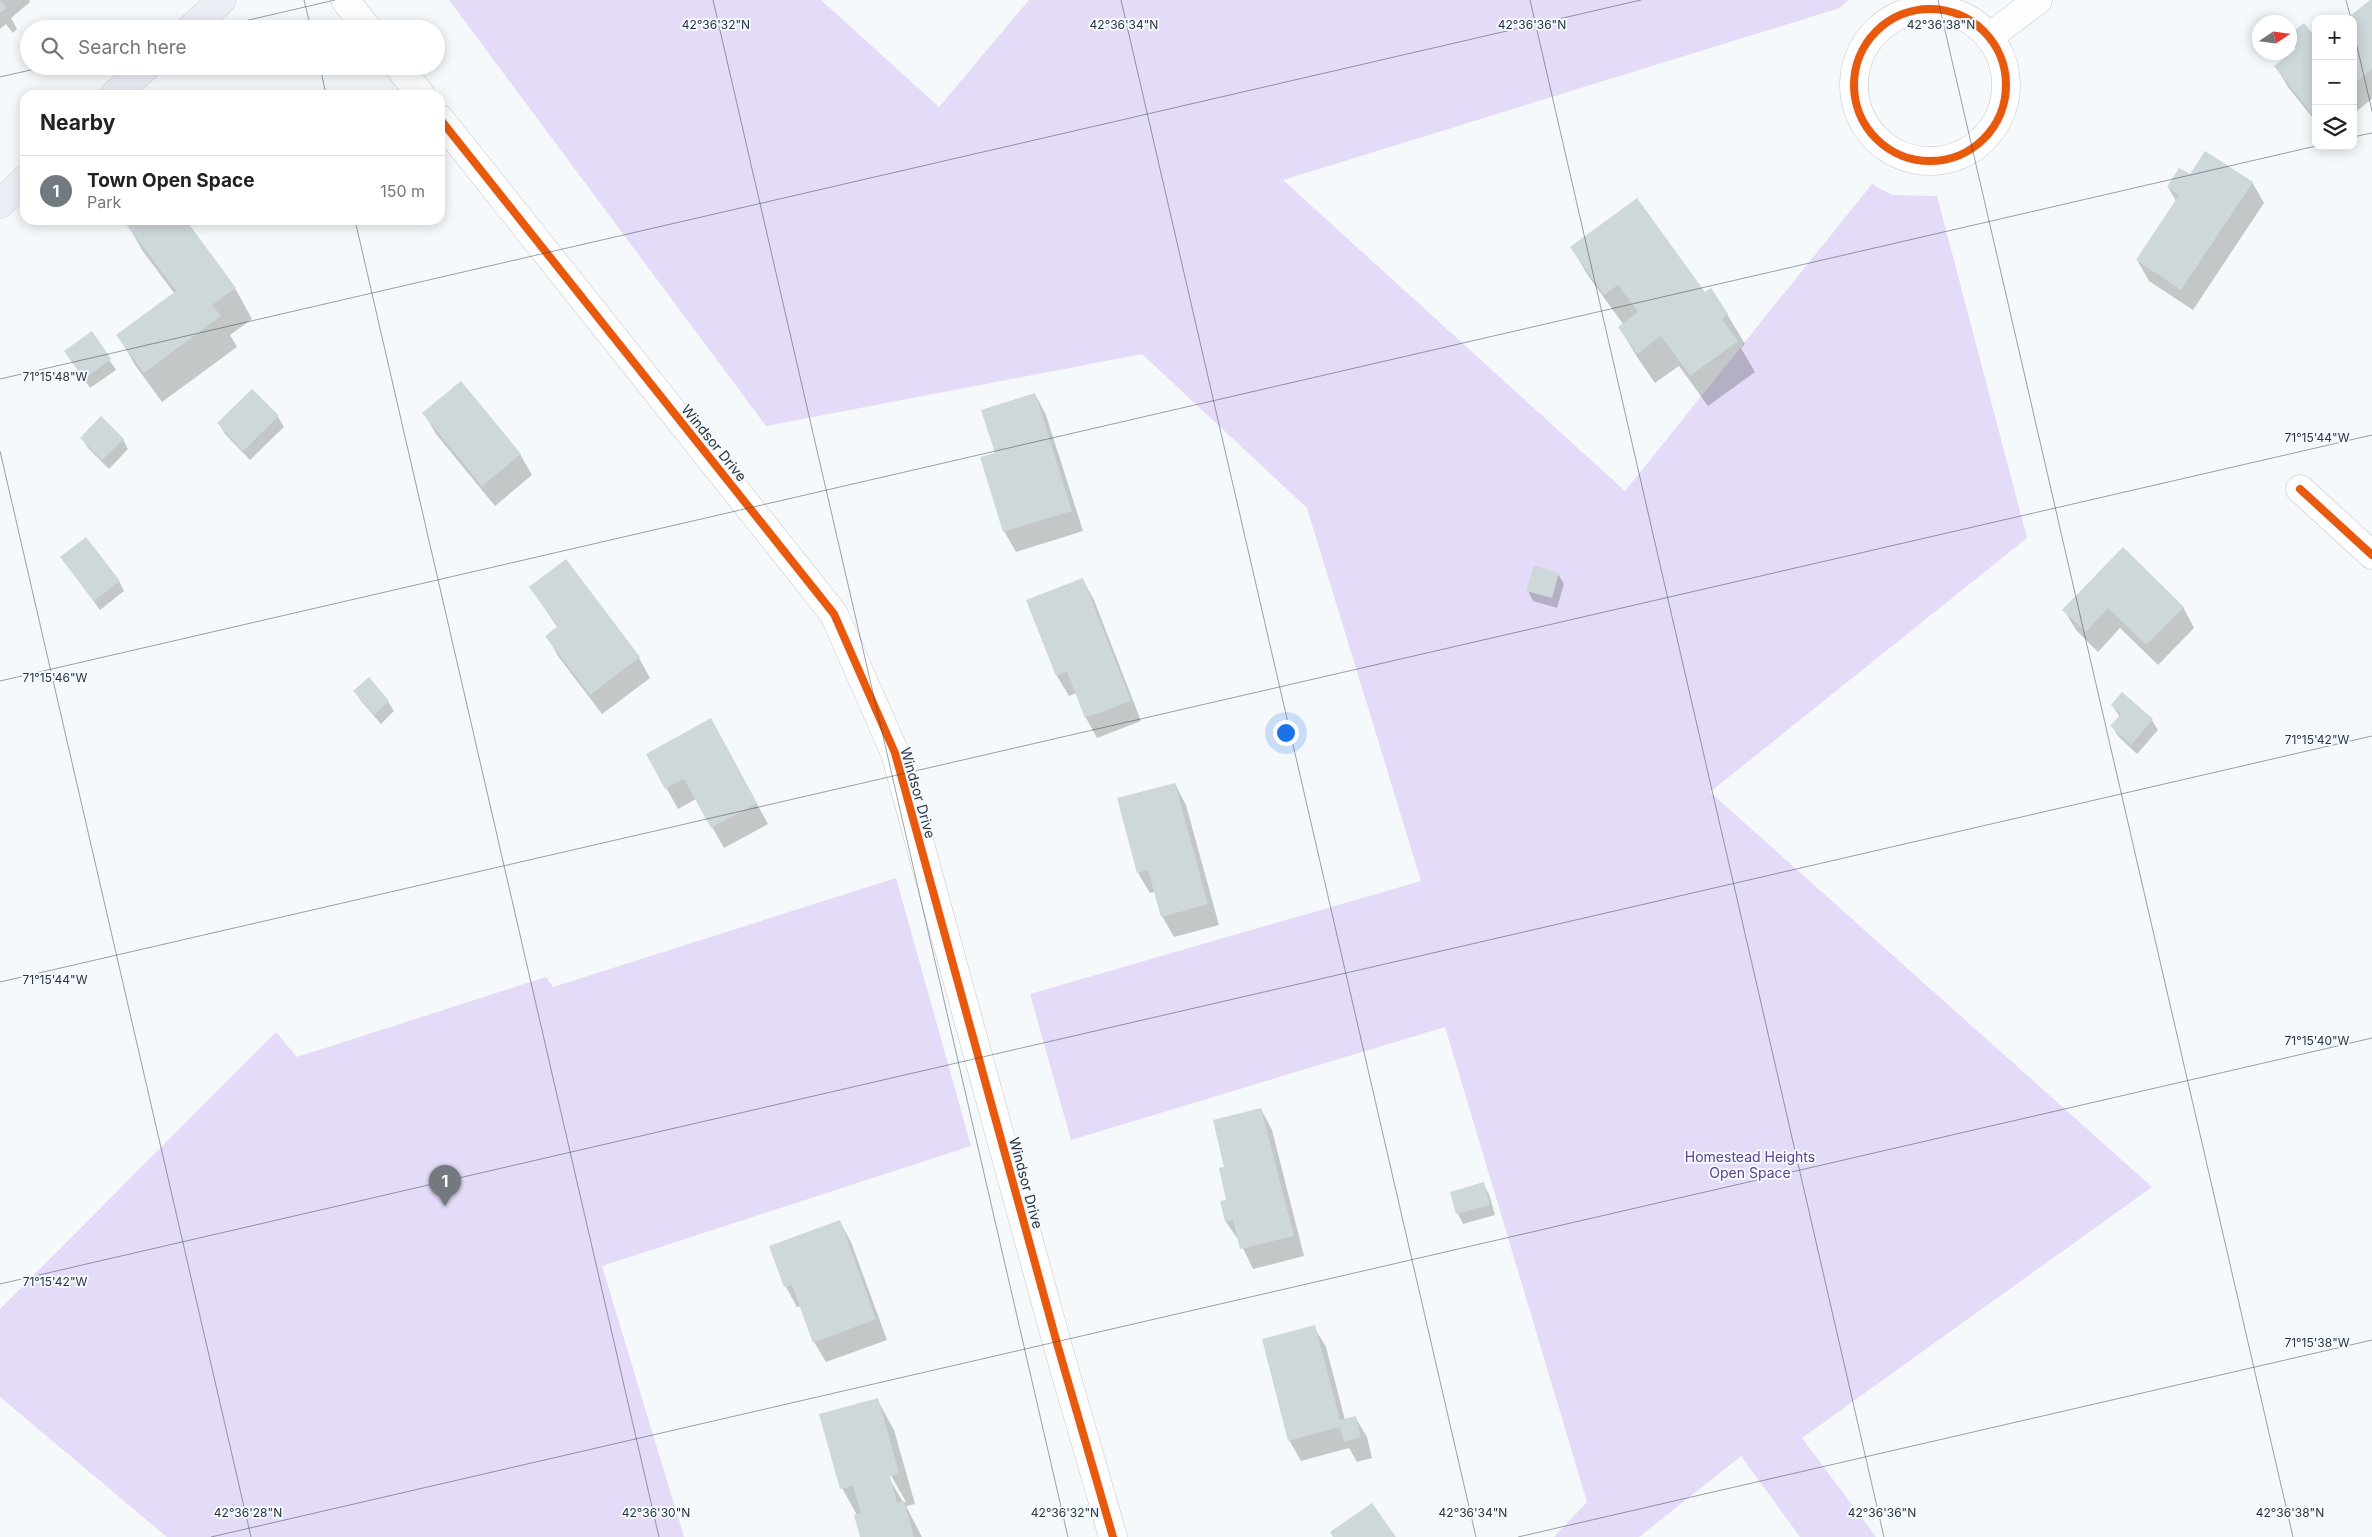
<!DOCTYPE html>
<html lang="en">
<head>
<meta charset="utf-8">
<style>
  :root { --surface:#fff; --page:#f2f2f2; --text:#222; --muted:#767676; --line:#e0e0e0; --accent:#727a80 }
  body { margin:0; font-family:Inter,sans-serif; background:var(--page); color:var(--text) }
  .controls { position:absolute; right:15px; top:15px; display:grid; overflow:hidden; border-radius:10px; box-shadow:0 2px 12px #0003 }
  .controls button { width:45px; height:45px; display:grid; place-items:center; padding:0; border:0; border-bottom:1px solid var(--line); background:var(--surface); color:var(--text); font:25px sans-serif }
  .compass { position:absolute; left:2252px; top:15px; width:45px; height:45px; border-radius:50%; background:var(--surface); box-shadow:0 2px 12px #0003; rotate:77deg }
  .you { position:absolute; left:1285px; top:732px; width:18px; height:18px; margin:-12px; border:4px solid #fff; border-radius:50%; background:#1a73e8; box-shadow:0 0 0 8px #1a73e833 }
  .badge { display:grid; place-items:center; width:32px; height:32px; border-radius:50%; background:var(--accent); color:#fff; font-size:16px; font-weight:700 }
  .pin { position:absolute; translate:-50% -41px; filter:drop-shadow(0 1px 2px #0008) }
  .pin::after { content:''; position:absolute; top:26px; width:18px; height:15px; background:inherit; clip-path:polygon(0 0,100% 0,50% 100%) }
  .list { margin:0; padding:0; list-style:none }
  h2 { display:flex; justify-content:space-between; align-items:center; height:65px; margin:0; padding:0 20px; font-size:21px }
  h2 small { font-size:16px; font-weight:400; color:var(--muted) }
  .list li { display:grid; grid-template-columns:32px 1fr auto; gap:15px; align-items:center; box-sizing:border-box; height:70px; padding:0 20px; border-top:1px solid var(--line) }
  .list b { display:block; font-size:19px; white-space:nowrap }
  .list p { margin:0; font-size:16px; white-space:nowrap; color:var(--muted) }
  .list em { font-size:16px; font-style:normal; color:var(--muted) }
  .icon { flex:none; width:28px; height:28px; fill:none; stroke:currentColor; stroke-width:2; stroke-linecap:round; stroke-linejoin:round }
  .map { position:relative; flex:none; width:2372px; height:1537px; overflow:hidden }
  .search { position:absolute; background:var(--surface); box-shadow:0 2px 12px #0003; left:20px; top:20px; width:425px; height:55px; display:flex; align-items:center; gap:12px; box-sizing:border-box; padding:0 18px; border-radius:28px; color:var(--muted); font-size:19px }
  .panel { position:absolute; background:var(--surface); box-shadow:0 2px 12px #0003; left:20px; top:90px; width:425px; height:135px; border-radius:15px }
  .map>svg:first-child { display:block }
  .green { fill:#e3dbf7 }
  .shadow { fill:#0003; fill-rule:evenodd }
  .building { fill:#ced7da }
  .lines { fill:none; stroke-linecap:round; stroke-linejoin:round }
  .minor-casing { stroke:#c0c6cb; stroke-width:29 }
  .major-casing { stroke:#d1d4d7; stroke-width:29 }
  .minor { stroke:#fefefe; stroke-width:28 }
  .major { stroke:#eceef5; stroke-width:28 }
  .cycleway-casing { stroke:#f3f9fe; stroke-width:11 }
  .cycleway { stroke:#e8590c; stroke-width:8 }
  .ticks { fill:none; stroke:#2b353e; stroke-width:1; stroke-opacity:0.45 }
  .labels { text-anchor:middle; stroke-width:4; stroke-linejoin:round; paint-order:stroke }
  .street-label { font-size:14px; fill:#2b353e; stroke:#f3f9fe }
  .park-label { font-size:14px; fill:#5f418c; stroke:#f3f9fe }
  .ticks-label { font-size:12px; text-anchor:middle; fill:#2b353e; stroke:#f3f9fe; stroke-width:4; stroke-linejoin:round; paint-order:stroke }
</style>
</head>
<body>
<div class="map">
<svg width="2372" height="1537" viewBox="0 0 2372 1537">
  <rect width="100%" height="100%" fill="#f6f9fb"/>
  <g class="green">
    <path d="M449,0H821L939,107L1029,0H1848L1840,8L1283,180L1625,491L1872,184L1892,195L1937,196L2027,538L1710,792L2152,1187L1802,1438L1876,1537H1800L1741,1456L1639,1537H1554L1587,1502L1445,1027L1071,1140L1030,994L1421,881L1307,508L1142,354L766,426Z"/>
    <path d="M896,878L971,1146L602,1266L684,1537H167L0,1397V1309L276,1032L297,1057L546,977L553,987Z"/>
  </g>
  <g class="shadow">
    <path d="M0,0H29L30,2L11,18L17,29L13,33L6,24L0,29Z"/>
    <path d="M2372,0V99L2353,114V19Z"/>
    <path d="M2304,25L2316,40V122L2288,87L2276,67L2296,50L2290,36Z"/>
    <path d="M2190,176L2252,182L2264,203L2193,310L2149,281L2137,260L2176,201L2168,187Z"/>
    <path d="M125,220H184L235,288L252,319L230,335L237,347L162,402L135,365L118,335L174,293L142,250Z"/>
    <path d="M1571,247L1705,294L1727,314L1745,344L1741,348L1755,372L1708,406L1679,366L1655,383L1637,357L1619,327L1623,324L1589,277Z"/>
    <path d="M91,333L116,370L90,388L66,352Z"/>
    <path d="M1035,394L1046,415L1083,531L1016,552L1004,531L996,453Z"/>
    <path d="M424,413L520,454L532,475L495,506L436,434Z"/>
    <path d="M278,417L284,427L250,460L225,434L219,424Z"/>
    <path d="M82,438L123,439L128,449L109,469L88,448Z"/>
    <path d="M2123,549L2183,607L2194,628L2158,665L2120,628L2098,652L2076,630L2064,610Z"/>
    <path d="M62,558L119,581L124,591L100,610Z"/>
    <path d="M1558,574L1564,584L1557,608L1533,601L1528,591Z"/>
    <path d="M1083,580L1094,600L1141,721L1097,738L1086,718L1076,693L1069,696L1057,676L1028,601Z"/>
    <path d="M530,587L639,658L650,678L602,714L558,656L547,636L558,628Z"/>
    <path d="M369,679L388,702L394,711L381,724L361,701L355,691Z"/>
    <path d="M2122,694L2152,720L2158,730L2137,754L2118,736L2112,726L2120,717L2112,705Z"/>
    <path d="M722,740L768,824L724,848L696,799L678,809L648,755Z"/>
    <path d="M1175,784L1186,805L1219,925L1174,937L1162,916L1156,892L1150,893L1138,873Z"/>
    <path d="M1261,1109L1272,1130L1304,1256L1253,1269L1240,1242L1226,1222V1168Z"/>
    <path d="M1483,1184L1489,1194L1495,1215L1463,1224L1458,1214L1452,1193Z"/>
    <path d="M840,1222L851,1242L887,1340L826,1362L814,1342L801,1306L797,1307L786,1287L771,1247Z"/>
    <path d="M1314,1327L1326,1347L1345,1420L1355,1417L1367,1437L1372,1458L1357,1462L1349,1448L1301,1461L1289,1440Z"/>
    <path d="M877,1399L894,1430L915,1504L906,1506L922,1537H861L857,1515L842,1488ZM888,1470L906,1502H903L885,1471Z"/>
  </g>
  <g class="building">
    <path d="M0,0L7,8L0,13Z"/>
    <path d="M2370,0H2372V69L2353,84V19H2346Z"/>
    <path d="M2304,23L2316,38V119L2274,66L2297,48L2290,39V34Z"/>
    <path d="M2205,151L2253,182L2181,290L2136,260L2179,195L2167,187L2179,168L2190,174Z"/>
    <path d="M1637,198L1705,292L1711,288L1728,314L1722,319L1738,341L1690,376L1661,336L1637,354L1618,327L1638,312L1618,285L1604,295L1570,247Z"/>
    <path d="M123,220H186L236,288L212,305L221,316L144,373L116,335L176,291Z"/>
    <path d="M92,331L111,359L84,379L64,351Z"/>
    <path d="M461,381L521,454L482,486L422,413Z"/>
    <path d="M252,389L279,416L243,451L217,423Z"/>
    <path d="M1035,393L1072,511L1003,532L980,457L995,453L981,410Z"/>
    <path d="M101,416L124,439L102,460L80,438Z"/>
    <path d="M86,537L120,581L94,601L60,557Z"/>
    <path d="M2123,547L2184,607L2146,645L2108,608L2086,632L2062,610Z"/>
    <path d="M566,559L640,657L590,695L545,636L558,626L529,587Z"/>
    <path d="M1534,565L1559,573L1552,598L1526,591Z"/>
    <path d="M1083,578L1131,701L1085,718L1067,672L1056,676L1026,600Z"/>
    <path d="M369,677L389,701L374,715L353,691Z"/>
    <path d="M2122,692L2153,719L2131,745L2110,726L2121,714L2111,705Z"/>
    <path d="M711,718L757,803L711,828L684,779L665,789L646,754Z"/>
    <path d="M1175,783L1208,904L1161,917L1148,870L1137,873L1117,798Z"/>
    <path d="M1261,1108L1294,1236L1240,1249L1233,1220L1225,1222L1220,1201L1226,1200L1219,1168L1224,1167L1213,1120Z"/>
    <path d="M1484,1182L1490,1205L1456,1214L1450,1192Z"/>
    <path d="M840,1220L876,1319L813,1343L792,1285L784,1287L769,1246Z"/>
    <path d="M1315,1325L1340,1420L1356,1416L1361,1437L1344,1442L1340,1427L1288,1441L1262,1339Z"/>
    <path d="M878,1398L899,1473L890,1476L897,1503L904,1501L914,1537H860L854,1515L861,1513L853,1486L840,1489L819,1414Z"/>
    <path d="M1372,1503L1396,1537H1333L1330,1532Z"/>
  </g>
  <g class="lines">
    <defs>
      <g id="minor">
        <path d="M345,0L368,29"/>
        <circle cx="1930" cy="85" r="76"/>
        <path d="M1989,37L2038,0"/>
        <path d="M398,66L421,95"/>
        <path d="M440,119L834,614L895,753L1058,1347L1113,1537"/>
        <path d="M2300,489L2372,555"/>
      </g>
      <g id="major">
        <path d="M190,29L222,0"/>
        <path d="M114,95L147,66"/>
        <path d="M0,204L25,179"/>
      </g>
    </defs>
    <use href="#minor" class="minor-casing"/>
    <use href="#major" class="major-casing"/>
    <use href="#minor" class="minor"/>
    <use href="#major" class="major"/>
    <defs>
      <g id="cycleway">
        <circle cx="1930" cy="85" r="76"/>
        <path d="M440,119L834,614L895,753L1058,1347L1113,1537"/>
        <path d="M2300,489L2372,555"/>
      </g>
    </defs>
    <use href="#cycleway" class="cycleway-casing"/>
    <use href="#cycleway" class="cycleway"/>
  </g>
  <path class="ticks" d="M304,0L311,29M713,0L1068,1537M1121,0L1476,1537M1530,0L1884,1537M1938,0L2293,1537M2346,0L2351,19M210,29L335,0M2353,29L2372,111M320,66L326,95M0,77L48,66M2353,137L2372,133M355,220L659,1537M0,379L1641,0M0,451L251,1537M0,681L2316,146M0,982L2372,435M0,1284L2372,736M211,1537L2372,1038M1518,1537L2372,1340"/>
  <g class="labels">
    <g class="street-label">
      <text transform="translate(714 443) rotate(51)" y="5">Windsor Drive</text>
      <text transform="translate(918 793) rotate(74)" y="5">Windsor Drive</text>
      <text transform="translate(1026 1183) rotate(75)" y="5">Windsor Drive</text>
    </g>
    <g class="park-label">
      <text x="1750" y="1162">Homestead Heights<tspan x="1750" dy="16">Open Space</tspan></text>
    </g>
  </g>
  <g class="ticks-label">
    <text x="716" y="29">42°36'32"N</text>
    <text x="1124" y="29">42°36'34"N</text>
    <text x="1532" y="29">42°36'36"N</text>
    <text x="1941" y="29">42°36'38"N</text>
    <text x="55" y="381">71°15'48"W</text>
    <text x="2317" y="442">71°15'44"W</text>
    <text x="55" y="682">71°15'46"W</text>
    <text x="2317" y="744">71°15'42"W</text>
    <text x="55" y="984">71°15'44"W</text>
    <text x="2317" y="1045">71°15'40"W</text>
    <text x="55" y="1286">71°15'42"W</text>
    <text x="2317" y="1347">71°15'38"W</text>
    <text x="248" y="1517">42°36'28"N</text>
    <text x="656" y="1517">42°36'30"N</text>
    <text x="1065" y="1517">42°36'32"N</text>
    <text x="1473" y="1517">42°36'34"N</text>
    <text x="1882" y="1517">42°36'36"N</text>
    <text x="2290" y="1517">42°36'38"N</text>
  </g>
</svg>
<div class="controls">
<button>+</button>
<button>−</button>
<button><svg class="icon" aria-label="layers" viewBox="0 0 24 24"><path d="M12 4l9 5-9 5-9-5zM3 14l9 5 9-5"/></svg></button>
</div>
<svg class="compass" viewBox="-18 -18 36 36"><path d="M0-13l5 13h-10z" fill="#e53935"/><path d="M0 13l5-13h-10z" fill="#767676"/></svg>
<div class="you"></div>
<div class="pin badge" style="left:445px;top:1206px">1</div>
<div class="search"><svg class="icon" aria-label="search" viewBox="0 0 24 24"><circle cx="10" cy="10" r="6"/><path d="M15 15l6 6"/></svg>Search here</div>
<section class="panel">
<h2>Nearby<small></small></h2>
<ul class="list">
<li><span class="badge">1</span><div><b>Town Open Space</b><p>Park</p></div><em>150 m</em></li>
</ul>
</section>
</div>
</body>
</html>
